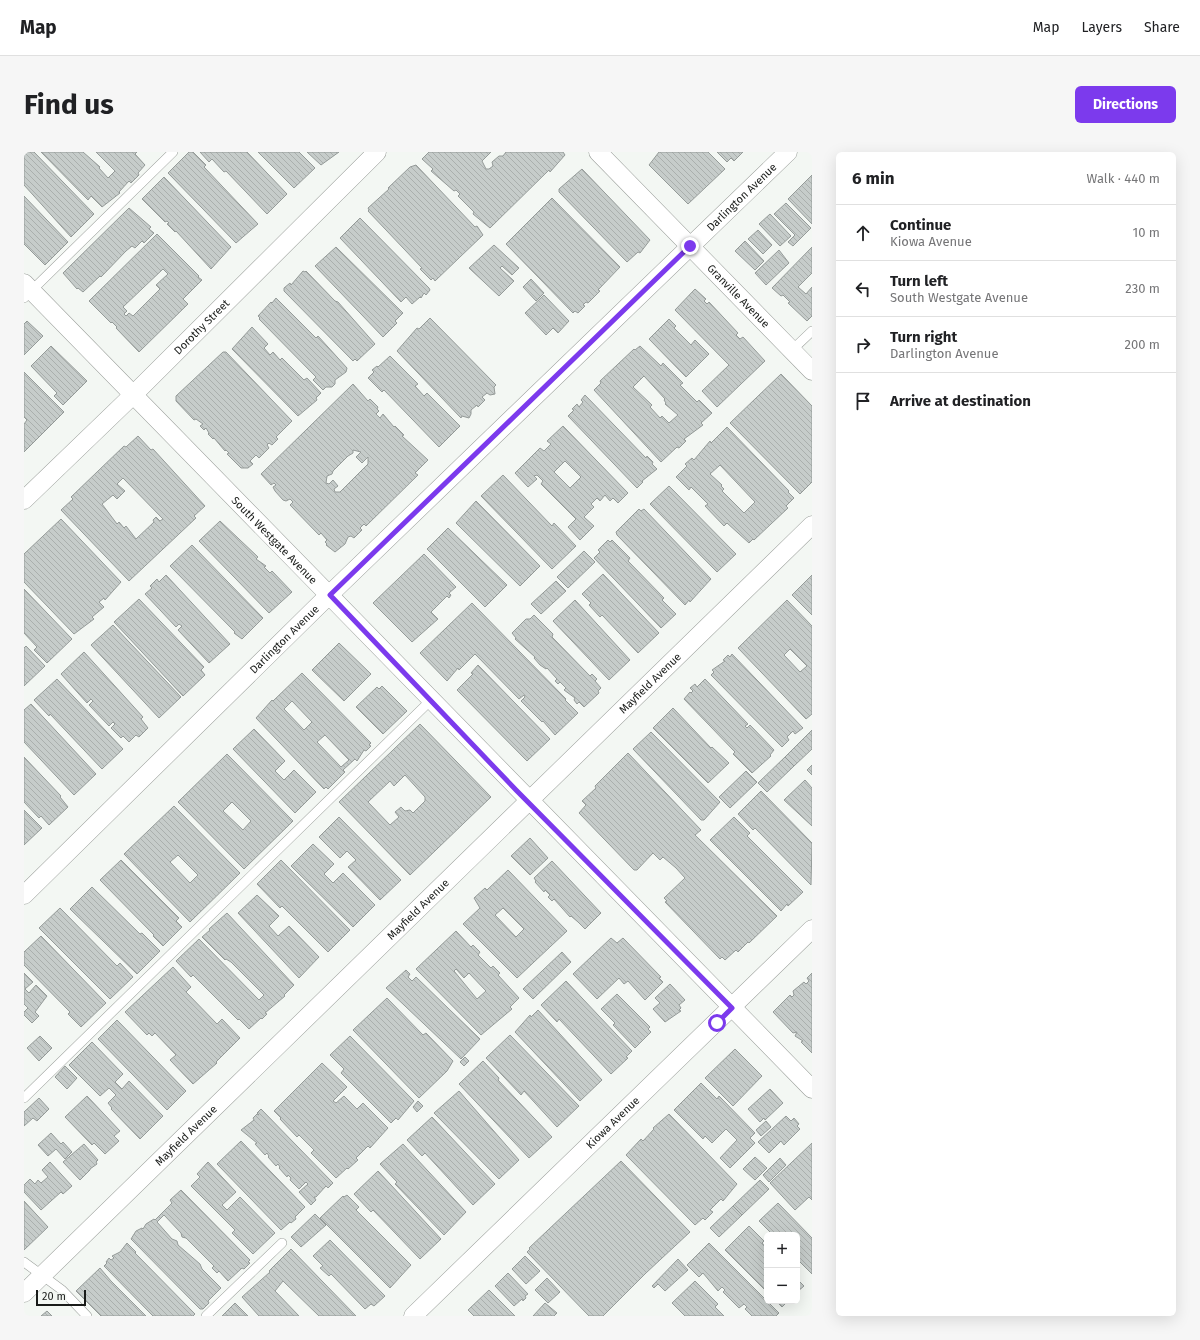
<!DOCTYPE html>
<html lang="en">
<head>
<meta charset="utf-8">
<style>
  :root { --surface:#fff; --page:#f6f6f6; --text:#202124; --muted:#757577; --line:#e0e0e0; --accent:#7c3aed }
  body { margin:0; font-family:"Fira Sans",sans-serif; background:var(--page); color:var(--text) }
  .controls { position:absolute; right:12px; bottom:12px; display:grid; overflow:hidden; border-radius:6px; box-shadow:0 4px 16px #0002 }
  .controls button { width:36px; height:36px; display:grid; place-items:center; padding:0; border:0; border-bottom:1px solid var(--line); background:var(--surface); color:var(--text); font:20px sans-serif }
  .scale { position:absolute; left:12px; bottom:10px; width:50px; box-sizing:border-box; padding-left:4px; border:2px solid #191b19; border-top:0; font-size:11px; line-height:14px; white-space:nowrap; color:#191b19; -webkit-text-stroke:3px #f3f7f3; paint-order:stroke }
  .stop { position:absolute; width:12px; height:12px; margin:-9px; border:3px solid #7c3aed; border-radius:50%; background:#fff }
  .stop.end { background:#7c3aed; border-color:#fff; box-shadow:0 1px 4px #0008 }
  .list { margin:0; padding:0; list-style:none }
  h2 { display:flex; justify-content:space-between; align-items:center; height:52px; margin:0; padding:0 16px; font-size:17px }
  h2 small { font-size:13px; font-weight:400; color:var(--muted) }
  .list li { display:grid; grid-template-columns:26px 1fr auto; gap:12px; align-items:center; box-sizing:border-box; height:56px; padding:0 16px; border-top:1px solid var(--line) }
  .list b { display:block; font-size:15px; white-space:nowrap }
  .list p { margin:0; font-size:13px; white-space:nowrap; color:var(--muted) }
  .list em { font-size:13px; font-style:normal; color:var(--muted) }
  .icon { flex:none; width:22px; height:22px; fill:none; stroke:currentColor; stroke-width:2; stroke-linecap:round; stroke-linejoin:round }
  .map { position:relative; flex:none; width:788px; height:1164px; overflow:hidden; border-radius:6px }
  header { display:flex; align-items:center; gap:24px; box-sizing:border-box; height:56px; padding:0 20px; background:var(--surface); border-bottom:1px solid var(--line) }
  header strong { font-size:19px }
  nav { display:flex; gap:22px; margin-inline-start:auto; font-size:14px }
  .intro { display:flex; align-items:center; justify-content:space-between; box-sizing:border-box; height:96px; padding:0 24px }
  h1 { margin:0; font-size:28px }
  .button { padding:10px 18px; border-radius:6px; background:var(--accent); color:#fff; font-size:14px; font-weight:700 }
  main { display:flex; gap:24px; padding:0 24px }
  aside { flex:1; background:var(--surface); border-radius:6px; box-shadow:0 4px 16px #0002 }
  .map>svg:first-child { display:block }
  .building { fill:url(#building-back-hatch); stroke:#949a98; fill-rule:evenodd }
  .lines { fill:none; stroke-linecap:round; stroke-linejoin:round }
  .service-casing { stroke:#9a9e9a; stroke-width:10 }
  .minor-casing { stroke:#9a9e9a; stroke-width:19 }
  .service { stroke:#fff; stroke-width:9 }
  .minor { stroke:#fff; stroke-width:18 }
  .route { stroke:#7c3aed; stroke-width:5 }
  .labels { text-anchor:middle; stroke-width:3.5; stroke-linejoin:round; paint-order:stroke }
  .street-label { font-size:11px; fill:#191b19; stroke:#f3f7f3 }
</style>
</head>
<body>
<header>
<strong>Map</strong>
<nav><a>Map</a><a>Layers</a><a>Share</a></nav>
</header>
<div class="intro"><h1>Find us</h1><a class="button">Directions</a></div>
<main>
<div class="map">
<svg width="788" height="1164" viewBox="0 0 788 1164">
  <defs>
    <pattern id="building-back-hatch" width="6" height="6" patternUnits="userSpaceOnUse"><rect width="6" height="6" fill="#c6ccca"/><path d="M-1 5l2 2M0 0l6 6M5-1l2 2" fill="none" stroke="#aaafad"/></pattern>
  </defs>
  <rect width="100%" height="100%" fill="#f3f7f3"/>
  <g class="building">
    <path d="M0,0H10L70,62L47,85L0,33Z"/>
    <path d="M17,0H59L76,15L75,16L84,26L91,19L72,0H113L111,2L121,13L114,21L115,23L107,31L105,29L95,40L96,41L78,55L67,44L64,48Z"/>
    <path d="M165,0H169L182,13L180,15L234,72L212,91L144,21Z"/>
    <path d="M176,0H223L263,42L243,62L202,19L200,20L188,7L185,10Z"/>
    <path d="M234,0H275L291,16L270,36Z"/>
    <path d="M283,0H315L297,13Z"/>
    <path d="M405,0H467L458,9L462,17H465L469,14L468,10L475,4H479L482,0H539L541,3L526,20L525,18L466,76L449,62L450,60L434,44L436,42L432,38L430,39L407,19L409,17L398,7Z"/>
    <path d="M635,0H684L701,17L664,52L625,13Z"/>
    <path d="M693,0H719L710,9L707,6L703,10Z"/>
    <path d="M392,13L451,75L453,74L459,83L411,129L409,126L407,128L396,117L398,116L344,59L345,58L344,56L365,37L364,36L386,15Z"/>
    <path d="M558,17L626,88L616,101L614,100L603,110L535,40V37Z"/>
    <path d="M788,23V72L764,47Z"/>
    <path d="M140,25L207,95L187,117L152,79L151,80L143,72L145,71L143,69L141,70L118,47Z"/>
    <path d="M0,44L44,90L21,113L0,92Z"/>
    <path d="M528,46L596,115L574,138L576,139L564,151L562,150L559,153L561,154L554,161L551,159L549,161L482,92Z"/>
    <path d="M762,51L787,76L769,94L764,90L771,83L750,62Z"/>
    <path d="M105,56L127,75L125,77L130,81L120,91L118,89L111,96L108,94L102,99L77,125L76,124L59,140L54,136L53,137L39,121Z"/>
    <path d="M746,62L767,84L756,94L735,72Z"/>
    <path d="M336,66L405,136L406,138L402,143L400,141L397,146L396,145L388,152L382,145L377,150L316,86Z"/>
    <path d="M734,78L748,93L739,102L724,87Z"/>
    <path d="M133,82L175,124L174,125L178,128L159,147L164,152L115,200L92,176L93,175L88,170L87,171L65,149ZM139,117L144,122L132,133L136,137L109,164L105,161L102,164L100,162L103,159L99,155Z"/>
    <path d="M721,89L740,109L731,118L711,99Z"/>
    <path d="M470,93L495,116L488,123L478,114L476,116L490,129L475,144L445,116Z"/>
    <path d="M312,95L379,161L371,169L373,171L359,185L291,114Z"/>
    <path d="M788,95V121L774,135L782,142L788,135V164L783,169L764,151L766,150L759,143L757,144L748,136Z"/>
    <path d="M755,98L765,111L742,133L731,121Z"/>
    <path d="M279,119L281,120L282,119L311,149L314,150L351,192L333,209L331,207L329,209L260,139V136L266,131L267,133Z"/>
    <path d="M507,127L520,141L512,149L499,135Z"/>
    <path d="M671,137L682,147L680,149L683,152L685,150L714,181L712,183L716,187L719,185L741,209L693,255L678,239L705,213L651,158Z"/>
    <path d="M520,143L545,169L534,181L529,176L522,183L501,161Z"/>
    <path d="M252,146L292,186L294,184L323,216L322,220L311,228V232L308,235H302L299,238L289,228L292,225L235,167L236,166L234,164L247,150L248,151Z"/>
    <path d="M406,166L472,233L470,235L471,242L466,243L463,241L458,245L461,248L454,255L453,253L447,258V262L445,266L438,264L437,266L373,199L393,176L395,177Z"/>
    <path d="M645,167L652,174L650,176L667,193L671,188L685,202L662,225L625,187Z"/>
    <path d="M3,169L19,184L0,203V172Z"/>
    <path d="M228,175L244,192L240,196L246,203L249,200L256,208L258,206L280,228L283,226L297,241L292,246L293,248L274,264L208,197Z"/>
    <path d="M27,194L63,229L39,253L30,244L33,241L7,214Z"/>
    <path d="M616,194L637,214L639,211L659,231L656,233L673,250L675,248L688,261L677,271L679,273L660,287L662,289L655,296L653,295L637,310L570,238L577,231L576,229L610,197L611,198ZM620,224L641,247L640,248L642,251L641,252L654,263L645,271L638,264L636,266L626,255L628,253L609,235Z"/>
    <path d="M199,200H202L268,269L252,285L254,287L248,293L245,291L243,293L245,296L235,306L232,303L226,309L229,312L224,316H217L203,302L205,301L202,298L201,299L190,286L189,287L184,282L185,281L182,276L180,278L176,274L179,272L172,267L170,268L152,249V244Z"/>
    <path d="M366,204L394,232L391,234L400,244L403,241L436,274L415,295L360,238L358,240L344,226L350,220L348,218L353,214L354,215Z"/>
    <path d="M0,220L40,260L0,300V272L3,268L0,265Z"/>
    <path d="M757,222L788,254V330L776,342L706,271Z"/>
    <path d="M329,232L344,249L346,247L354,255L353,257L355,259L352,262L356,266L359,262L370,275L371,274L380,283L378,284L404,308L391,321L394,323L342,374L340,372L336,376L338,378L330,386L327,384L324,385L321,392L311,400L302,393L303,392L301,390L303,388L297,381L295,383L266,353L269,350L266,347L262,349L259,348L251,339L249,335L252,333L250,331L247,333L237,322ZM329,298L337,300L332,305L338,311L344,305V312L316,340H311L310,337L314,334L309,328L305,332L302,331L303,324L308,322L309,319L324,304L329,301Z"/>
    <path d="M561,243L622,306L623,304L629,310L628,312L633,317L618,329L619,330L613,336L544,264L550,258L548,257L553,252L555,255L559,250L557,248Z"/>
    <path d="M539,274L604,341L594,351L589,346L586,349L581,343L576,349L573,346L567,352L570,355L560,365L570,374L556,388L544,375L552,367L517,332L519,329L513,323L510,324L513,327L504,335L491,321L516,296L520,299L527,292L523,289ZM541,309L557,325L546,336L530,320Z"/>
    <path d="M703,275L765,339L764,340L770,346L762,354L764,356L730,388L729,387L725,391L703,371L700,374L681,354L684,352L667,335L665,338L652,325L663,314L661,312L668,306L670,308L686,289L687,291ZM696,313L731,350L720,361L698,339L700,337L697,334L698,333L686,322Z"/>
    <path d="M114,284L127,298L129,297L181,354L170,364L172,366L105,429L37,358L49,347L47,345L100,294L102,295ZM99,326L139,367L136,369L132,365L129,368L130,370L112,387L102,374L100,376L95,370L93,372L78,352L89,343L93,347L101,339L93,332Z"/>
    <path d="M479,323L528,374L530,371L552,394L528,417L457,344Z"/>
    <path d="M645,334L712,402L693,420L626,352Z"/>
    <path d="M452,349L516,414L496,434L432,371Z"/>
    <path d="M615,357L617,359L620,357L687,427L666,450L665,448L661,453L593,383L592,380Z"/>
    <path d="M37,367L97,430L81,448L80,446L75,450L80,455L68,465L70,467L50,482L0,430V402Z"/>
    <path d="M196,369L234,405L232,407L242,414L240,415L246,421L248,419L268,440L245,461L175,389Z"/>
    <path d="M424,376L483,433L461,455L403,397Z"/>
    <path d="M584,388L586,390L588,388L606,406L604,409L640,446L638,448L652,462L637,476L570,406L576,400L574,398Z"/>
    <path d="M168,393L239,466L218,487L210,481L211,480L146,414Z"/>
    <path d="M560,399L571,410L544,436L533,425Z"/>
    <path d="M400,402L432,435L425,441L427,443L425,446L423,444L407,460L414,467L388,490L349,451Z"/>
    <path d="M579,422L635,481L614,501L578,463L576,465L565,453L567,451L558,442Z"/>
    <path d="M142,423L206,492L185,511L154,478L158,474L155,472L152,475L121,442L128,436L126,434L133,427L135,430Z"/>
    <path d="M788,423V463L768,443Z"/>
    <path d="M532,429L542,439L517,462L507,452Z"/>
    <path d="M0,437L48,487L23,511L10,498L13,495L0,481Z"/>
    <path d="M115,447L180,515L177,518L181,523L159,544L90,470Z"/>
    <path d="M551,448L606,508L585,528L529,469Z"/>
    <path d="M763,448L788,474V562L782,567L714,496ZM766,497L783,514L776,520L760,503Z"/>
    <path d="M448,451L542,547L541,548L554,561L531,583L519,569L518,570L497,549L501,545L500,543L495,547L451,502L435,518L434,516L423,529L396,501Z"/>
    <path d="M510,463L529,482L528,485L566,524L568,522L573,527L571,529L577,536L574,539L575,541L560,555L555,550L553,552L550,548L551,546L540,538L542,536L536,530L534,532L531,529L533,527L523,516L522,517L516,513L510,506L511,505L491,487L492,486L488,481L502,467H506Z"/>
    <path d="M89,473L157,545L135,566L67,493Z"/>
    <path d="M315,491L347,522L320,549L288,518Z"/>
    <path d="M2,494L21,514L0,534V496Z"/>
    <path d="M60,500L119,565L117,567L124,576L115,585L112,583L105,590L99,584L97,586L87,576L91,572L89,570L85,574L65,553L69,549L67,547L63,551L37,522Z"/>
    <path d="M708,502L779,576L771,582L769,579L763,585L765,588L758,595L687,523L690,520L688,518L701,509L699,508L704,503L706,505Z"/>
    <path d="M454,513L526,587L503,609L433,538L449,522L447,521Z"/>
    <path d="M278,521L347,591L345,593L347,594L342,599L340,598L333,609L331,607L319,618L321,620L304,637L302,635L300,637L232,566L248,548L249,549ZM268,549L288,570L280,578L260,557ZM301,583L325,608L317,615L293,590Z"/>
    <path d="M33,527L99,597L78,617L26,562L25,564L10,548Z"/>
    <path d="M681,527L724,572L721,574L723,576L726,573L750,598L746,603L747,604L728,621L709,602L711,600L660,547L666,540L667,541L669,539L666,536L671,532L673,535Z"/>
    <path d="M358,534L383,559L359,582L332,555L353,535L355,537Z"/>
    <path d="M7,552L72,622L50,643L0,590V558Z"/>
    <path d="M649,556L687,596L688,595L705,611L684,631L629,576Z"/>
    <path d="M396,572L467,645L386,723L315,650ZM381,623L401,645V649L389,661L386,658L381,659L377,655L371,660L375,665L366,673L344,650L366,629L370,634Z"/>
    <path d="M230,577L261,609L251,619L260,628L270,618L292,640L271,661L209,597Z"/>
    <path d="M788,578V597L770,614L761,605Z"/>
    <path d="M627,580L696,650L680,668H677L609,597Z"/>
    <path d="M604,601L677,678L671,683L753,764L725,791L724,790L714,800L712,798L701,808L698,805L696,807L641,750L643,749L640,746L661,726L652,716L639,705L636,708L629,701L613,718H610L555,661L562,653L558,649L572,636L571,634Z"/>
    <path d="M203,602L269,669L220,717L154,650ZM208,650L227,669L219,678L199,659Z"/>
    <path d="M0,605L37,644L36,645L44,655L25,673L17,664L15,666L0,650Z"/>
    <path d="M761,605L770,614L743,640L734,631Z"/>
    <path d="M788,613V623L783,618Z"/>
    <path d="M722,619L733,630L706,656L695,645Z"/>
    <path d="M781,628L788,636V674L760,648Z"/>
    <path d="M737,639L788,691L787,733L731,676L729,678L714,662Z"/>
    <path d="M150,654L216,721L166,770L100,702ZM154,703L174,723L166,731L146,710Z"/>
    <path d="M0,658L18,676L0,693Z"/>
    <path d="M315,665L377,728L356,748L324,715L332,708L323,699L316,706L295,685Z"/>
    <path d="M710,665L726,681L723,684L779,740L764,754L763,752L757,759L686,688Z"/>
    <path d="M506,686L524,706L506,723L487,704Z"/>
    <path d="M289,692L310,712L300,722L309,731L319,721L351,753L329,775L267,714Z"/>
    <path d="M97,708L155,766L152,769L158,775L139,794L129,784L130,783L76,728Z"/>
    <path d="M257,708L326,778L304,800L258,754L256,756L233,732Z"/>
    <path d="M528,709L577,761L561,777L554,770L547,764L546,765L530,747L528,749L524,745L526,743L521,738L520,740L511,730L512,729L510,726Z"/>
    <path d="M484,718L543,779L493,826L439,772L456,756L450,746L461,736L463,738ZM479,756L500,777L492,785L471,763Z"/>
    <path d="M68,735L116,782L118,781L136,799L113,822L46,757Z"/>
    <path d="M233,743L255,764L245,774L254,784L265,774L295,805L275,826L214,761Z"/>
    <path d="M36,756L93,814L96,811L109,825L86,847L15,776Z"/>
    <path d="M203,761L270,833L260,843L261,844L241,861L243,862L238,867L237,866L225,877L215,867L214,868L169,823L167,825L152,809L175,787L235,848L240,843L207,810L202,807L201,808L178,785L186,778L185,777Z"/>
    <path d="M432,779L447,795L449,793L456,800L454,803L467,816L469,814L476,821L474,823L495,846L486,855L488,857L457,883L392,817ZM432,817L440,826L445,821L462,839L453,847L430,819Z"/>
    <path d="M17,784L82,851L57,875L44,862L46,860L0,813V800Z"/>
    <path d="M587,786L593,791L599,786L637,825L635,826L639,830L621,848L604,829L600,832L595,826L573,847L549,822Z"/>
    <path d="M538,800L547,810L509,847L499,837Z"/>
    <path d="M149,815L167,835L162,840L193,872L198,867L216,886L192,910L193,911L169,932L146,908L152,903L131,881L128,884L125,881L123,883L101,860Z"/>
    <path d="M382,818L386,822L384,825L388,829L392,825L456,887L437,907L362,836Z"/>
    <path d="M0,821L9,830L1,837L5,841L12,833L23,844L11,860L15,864L8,871L0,863V860L4,856L0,852Z"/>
    <path d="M788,821V901L777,890L779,889L771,884L773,880L769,881L749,860L766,843L768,845L770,843L769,839L780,830L782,832L785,829L783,826Z"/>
    <path d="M542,829L608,899L602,905L604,906L587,922L535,867L533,870L517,853Z"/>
    <path d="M646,832L661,848L655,853L657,856L655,858L657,859L641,870L629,857L636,851L631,846Z"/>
    <path d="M593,842L626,875L624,877L627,880L611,896L589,873L591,871L577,857Z"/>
    <path d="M363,846L399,883L402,881L429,909L423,919L395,946L329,878Z"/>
    <path d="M514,858L578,928L556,949L491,880L506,863L507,865Z"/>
    <path d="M93,868L162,939L143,958L74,887Z"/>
    <path d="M486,883L555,954L533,975L500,939L497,943L462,906Z"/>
    <path d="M16,884L28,896L15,909L3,896Z"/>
    <path d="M326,884L390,949L374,968L372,966L367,971L317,921L320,917L306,903Z"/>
    <path d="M68,890L99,922L91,930L98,937L105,929L139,964L116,987L87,957L88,956L84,951L92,943L85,936L76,944L45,913Z"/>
    <path d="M711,897L738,924L709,954L681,926Z"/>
    <path d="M441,905L445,909L440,914L436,910Z"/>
    <path d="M459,909L475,926L474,928L528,985L505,1006L435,932Z"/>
    <path d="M298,911L323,935L309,949L312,951L320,944L333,957L339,951L364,976L346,996L344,994L332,1006L334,1008L324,1017L323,1016L312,1026L287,1001L290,998L275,983L273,985L256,967L257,966L250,959Z"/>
    <path d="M41,914L53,926L43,937L31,925Z"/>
    <path d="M677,931L693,947L695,944L731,981L726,986L731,991L706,1016L696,1006L713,988L702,977L688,991L681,984L679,987L650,958Z"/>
    <path d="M746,937L759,951L741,968L740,966L736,970L724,957Z"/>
    <path d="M435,939L495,1008L475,1027L410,961Z"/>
    <path d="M63,944L96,979L90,984L95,989L81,1002L70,991L68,993L41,965Z"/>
    <path d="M15,946L25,957L13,969L9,966L0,974V960Z"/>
    <path d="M394,949L399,954L393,960L389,955Z"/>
    <path d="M237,957L309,1031L304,1036L302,1034L292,1045H290L292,1048L287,1053L275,1040L284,1032L282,1030L275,1037L266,1028L267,1026L264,1023L263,1025L255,1016L256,1015L254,1012L252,1014L244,1005L245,1004L243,1001L241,1003L231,992L233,991L217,978L230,968L229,966L233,962L235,963L233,961Z"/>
    <path d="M645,962L713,1032L699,1049L697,1047L686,1058L689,1060L681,1068L679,1066L671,1073L602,1003L617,987L619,989L630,977L629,976Z"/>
    <path d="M762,964L767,969L770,966L775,972L773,974L776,977L760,993L757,989L745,1001L734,990Z"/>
    <path d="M408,965L471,1032L449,1053L401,1001L398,1004L383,988Z"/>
    <path d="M742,969L747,975L737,984L732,978Z"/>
    <path d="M27,981L37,992L39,990L48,1000L41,1007L32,997L24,1004L14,993Z"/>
    <path d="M217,989L281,1055L271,1065L272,1067L267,1071L266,1070L257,1078L193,1012Z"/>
    <path d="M788,991V1048L785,1045L771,1058L746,1031Z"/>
    <path d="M60,992L74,1008L72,1010L73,1012L66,1017V1018L56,1028L39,1010Z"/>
    <path d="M379,992L442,1060L420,1083L371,1032L373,1030L356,1012Z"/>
    <path d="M731,1005L743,1016L731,1028L719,1017Z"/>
    <path d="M756,1006L762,1013L745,1030L739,1023Z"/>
    <path d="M597,1009L666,1080L622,1121L579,1164H565L503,1100L506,1097L505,1096Z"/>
    <path d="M26,1010L48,1034L39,1042L37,1040L17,1058L0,1040V1033L6,1027L11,1032L14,1028L17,1031L24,1025L18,1018Z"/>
    <path d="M184,1010L212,1040L198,1053L203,1058L216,1045L251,1081L229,1102L208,1081L211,1078L167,1034L176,1025L173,1022Z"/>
    <path d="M354,1019L417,1087L396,1107L349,1058L347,1060L330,1042Z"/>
    <path d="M736,1028L745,1037L718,1063L709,1054Z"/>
    <path d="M157,1038L226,1108L224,1110L226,1111L220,1117L218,1116L204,1129L195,1119L193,1121L188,1116L190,1114L162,1086L158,1085L157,1081L140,1063L133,1070L148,1087L153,1089L154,1093L176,1112L178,1117L197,1136L184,1149L185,1151L179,1157H176L107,1087L112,1079L118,1076L119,1077L122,1072L130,1067L131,1068L148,1051L146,1048Z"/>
    <path d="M323,1043L335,1055L332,1058L387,1113L366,1136L296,1066L319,1044L320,1045Z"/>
    <path d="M0,1049L24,1075L0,1098Z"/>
    <path d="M754,1051L788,1086V1122L773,1107V1083H749L735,1069Z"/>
    <path d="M709,1054L718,1063L695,1085L686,1076Z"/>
    <path d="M291,1062L302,1073L277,1095L267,1085Z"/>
    <path d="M725,1074L740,1089L738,1091L743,1097V1140L701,1098Z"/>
    <path d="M306,1088L361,1144L350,1154L347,1152L341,1157L307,1122L305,1124L296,1116L299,1114L289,1104Z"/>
    <path d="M103,1091L112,1100L111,1101L171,1162L169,1164H129L80,1114L83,1111L82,1110L85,1106L87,1108L90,1106L88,1104L96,1100Z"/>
    <path d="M685,1091L755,1161L752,1164H728L721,1157L723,1155L720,1152L715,1156L699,1140L701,1138L698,1135L694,1139L679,1121L675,1125L663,1113Z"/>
    <path d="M267,1097L332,1164H295L259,1129L251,1139L275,1164H235L218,1145L246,1120L245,1119Z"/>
    <path d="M501,1104L516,1119L502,1132L488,1117Z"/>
    <path d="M654,1107L664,1118L641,1139L634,1132L630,1136L628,1134Z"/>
    <path d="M76,1116L87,1129L122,1164H77L52,1139Z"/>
    <path d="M484,1121L504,1142L501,1144L502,1146L499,1149L498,1147L490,1154L471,1134Z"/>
    <path d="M523,1126L536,1140L524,1151L511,1138Z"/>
    <path d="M773,1127L780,1134L773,1140Z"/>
    <path d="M671,1129L694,1152L691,1155L700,1164H661L648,1151Z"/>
    <path d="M465,1138L491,1164H450L444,1158Z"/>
    <path d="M752,1149H764L758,1155Z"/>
    <path d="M211,1151L224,1164H198Z"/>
    <path d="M521,1151L533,1161L530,1164H509Z"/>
    <path d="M23,1159L28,1164H17Z"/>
  </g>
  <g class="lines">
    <defs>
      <g id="service">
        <path d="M0,146L149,0"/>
        <path d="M768,198L788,179"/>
        <path d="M0,946L407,548"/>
        <path d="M0,1110L38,1138L63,1164"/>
        <path d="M182,1164L258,1091"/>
      </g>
      <g id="minor">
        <path id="s1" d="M574,0L788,219"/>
        <path id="s2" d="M0,131C262,400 524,669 788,937"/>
        <path id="s3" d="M0,348L110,242L353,0"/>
        <path id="s4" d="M0,743L305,443L764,0"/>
        <path id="s5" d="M0,1141L788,373"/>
        <path id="s6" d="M389,1164L788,777"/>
      </g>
    </defs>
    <use href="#service" class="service-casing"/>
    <use href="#minor" class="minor-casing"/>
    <use href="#service" class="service"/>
    <use href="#minor" class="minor"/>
  </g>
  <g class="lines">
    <path class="route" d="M666,94L306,443L492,638L708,856L693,871"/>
  </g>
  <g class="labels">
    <g class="street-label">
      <text dy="4" stroke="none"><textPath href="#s4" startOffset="1001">Darlington Avenue</textPath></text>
      <text dy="4" stroke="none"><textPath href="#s1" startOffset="201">Granville Avenue</textPath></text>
      <text dy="4" stroke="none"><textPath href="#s3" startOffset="248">Dorothy Street</textPath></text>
      <text dy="4" stroke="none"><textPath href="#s2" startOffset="359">South Westgate Avenue</textPath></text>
      <text dy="4" stroke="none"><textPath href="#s4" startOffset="365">Darlington Avenue</textPath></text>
      <text dy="4" stroke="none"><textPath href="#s5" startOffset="874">Mayfield Avenue</textPath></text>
      <text dy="4" stroke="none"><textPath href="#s5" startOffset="550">Mayfield Avenue</textPath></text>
      <text dy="4" stroke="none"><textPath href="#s6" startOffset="278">Kiowa Avenue</textPath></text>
      <text dy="4" stroke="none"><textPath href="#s5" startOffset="226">Mayfield Avenue</textPath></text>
    </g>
  </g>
</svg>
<div class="controls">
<button>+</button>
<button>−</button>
</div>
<div class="scale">20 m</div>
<div class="stop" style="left:693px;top:871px"></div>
<div class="stop end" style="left:666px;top:94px"></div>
</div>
<aside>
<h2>6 min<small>Walk · 440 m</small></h2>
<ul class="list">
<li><svg class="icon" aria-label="ahead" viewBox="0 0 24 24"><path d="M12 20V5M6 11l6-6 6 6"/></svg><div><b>Continue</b><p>Kiowa Avenue</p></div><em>10 m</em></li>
<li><svg class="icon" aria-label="left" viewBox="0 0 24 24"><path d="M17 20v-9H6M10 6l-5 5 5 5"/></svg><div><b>Turn left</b><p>South Westgate Avenue</p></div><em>230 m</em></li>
<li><svg class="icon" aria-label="right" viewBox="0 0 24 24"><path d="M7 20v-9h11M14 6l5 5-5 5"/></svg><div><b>Turn right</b><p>Darlington Avenue</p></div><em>200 m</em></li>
<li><svg class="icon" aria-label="arrive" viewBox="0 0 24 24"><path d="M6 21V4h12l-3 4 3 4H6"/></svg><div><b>Arrive at destination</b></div></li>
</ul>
</aside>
</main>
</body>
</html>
